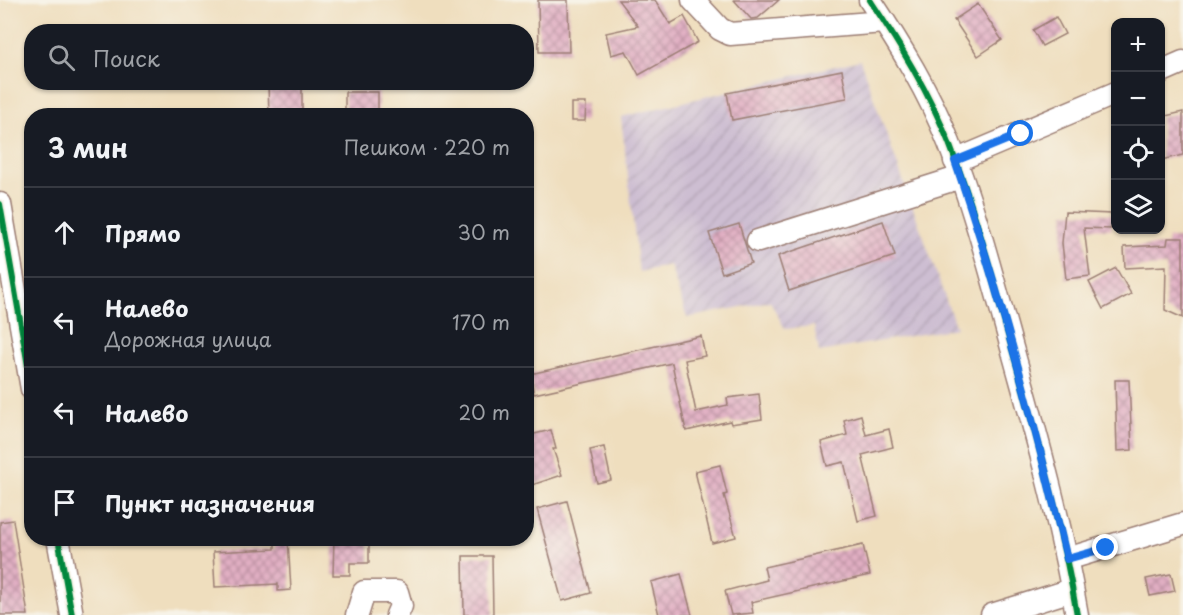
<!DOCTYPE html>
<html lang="ru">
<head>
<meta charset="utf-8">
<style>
  :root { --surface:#171b24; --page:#242831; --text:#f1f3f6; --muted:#9ea1a6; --line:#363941 }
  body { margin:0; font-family:"Playpen Sans",sans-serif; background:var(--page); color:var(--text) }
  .controls { position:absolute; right:18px; top:18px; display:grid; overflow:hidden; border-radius:12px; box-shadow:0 2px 4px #0004 }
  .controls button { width:54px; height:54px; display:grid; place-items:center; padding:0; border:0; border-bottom:2px solid var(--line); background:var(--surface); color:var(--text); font:30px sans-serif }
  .stop { position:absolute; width:18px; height:18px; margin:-14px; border:4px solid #1a73e8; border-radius:50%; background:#fff }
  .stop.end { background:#1a73e8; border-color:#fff; box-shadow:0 2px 6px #0008 }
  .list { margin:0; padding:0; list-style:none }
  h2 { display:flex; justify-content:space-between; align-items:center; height:78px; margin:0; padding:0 24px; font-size:26px }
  h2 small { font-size:20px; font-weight:400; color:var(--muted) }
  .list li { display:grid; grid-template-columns:39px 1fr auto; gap:18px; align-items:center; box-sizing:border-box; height:90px; padding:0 24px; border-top:2px solid var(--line) }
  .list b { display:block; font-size:22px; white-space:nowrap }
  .list p { margin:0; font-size:20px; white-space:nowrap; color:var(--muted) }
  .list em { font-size:20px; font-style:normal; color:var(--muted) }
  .icon { flex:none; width:33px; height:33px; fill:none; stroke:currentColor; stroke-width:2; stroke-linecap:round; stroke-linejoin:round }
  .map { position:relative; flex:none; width:1183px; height:615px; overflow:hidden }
  .search { position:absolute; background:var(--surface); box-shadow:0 2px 4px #0004; left:24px; top:24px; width:510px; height:66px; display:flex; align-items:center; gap:15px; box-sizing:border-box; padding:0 21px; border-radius:24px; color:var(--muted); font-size:22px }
  .panel { position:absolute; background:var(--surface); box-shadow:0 2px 4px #0004; left:24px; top:108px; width:510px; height:438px; border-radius:24px }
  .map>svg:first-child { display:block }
  .industrial { fill:url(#industrial-furrows) }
  .building { fill:url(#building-cross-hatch) }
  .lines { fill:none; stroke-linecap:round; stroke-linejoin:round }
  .minor-casing { stroke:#9c7e74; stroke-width:25 }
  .minor { stroke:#fff; stroke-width:22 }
  .cycleway-casing { stroke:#f7f3e8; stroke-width:10 }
  .cycleway { stroke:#00873e; stroke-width:6 }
  .route { stroke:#1a73e8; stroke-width:8 }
</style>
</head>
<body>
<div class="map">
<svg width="1183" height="615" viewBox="0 0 1183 615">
  <defs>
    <pattern id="industrial-furrows" width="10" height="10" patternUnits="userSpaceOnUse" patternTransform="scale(1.5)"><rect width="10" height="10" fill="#cdbed2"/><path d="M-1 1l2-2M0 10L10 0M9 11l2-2" fill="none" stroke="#b2a3b4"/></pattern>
    <pattern id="building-cross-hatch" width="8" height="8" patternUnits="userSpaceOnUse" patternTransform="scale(1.5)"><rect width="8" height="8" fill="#e1afc3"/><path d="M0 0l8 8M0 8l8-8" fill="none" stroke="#b88e9f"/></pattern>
  </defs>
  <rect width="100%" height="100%" fill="#f7f3e8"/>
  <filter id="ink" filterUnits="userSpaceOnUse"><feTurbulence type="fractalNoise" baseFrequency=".0167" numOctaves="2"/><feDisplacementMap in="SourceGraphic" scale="12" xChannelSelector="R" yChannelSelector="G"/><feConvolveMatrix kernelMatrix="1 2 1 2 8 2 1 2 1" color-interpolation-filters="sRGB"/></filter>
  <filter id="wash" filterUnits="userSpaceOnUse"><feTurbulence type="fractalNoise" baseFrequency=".008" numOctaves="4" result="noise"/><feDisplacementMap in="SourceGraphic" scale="24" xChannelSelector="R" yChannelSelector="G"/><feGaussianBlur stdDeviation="1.35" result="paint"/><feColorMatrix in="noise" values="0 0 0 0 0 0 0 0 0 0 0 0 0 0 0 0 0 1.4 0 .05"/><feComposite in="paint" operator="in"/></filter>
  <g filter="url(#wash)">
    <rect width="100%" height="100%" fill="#efdebe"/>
    <path class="industrial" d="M860,60L956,328L819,352L814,326L785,329L770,301L687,318L670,265L639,272L621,117Z"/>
    <g id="blocks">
      <g class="building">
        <path d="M538,0H568L569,52H539Z"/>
        <path d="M618,0H655L670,24L684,16L698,42L639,75L626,51L611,55L606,33L638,26Z"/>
        <path d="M734,0H779L758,18L751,19Z"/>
        <path d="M978,4L1002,40L978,56L954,20Z"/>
        <path d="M1056,17L1065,34L1042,46L1033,30Z"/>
        <path d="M842,70L847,98L732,120L727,93Z"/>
        <path d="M268,82H302V116H269Z"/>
        <rect x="345" y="92" width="33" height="24"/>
        <path d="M571,103H586L585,121H571Z"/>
        <path d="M1183,112V155L1161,160V117Z"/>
        <path d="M1065,212L1112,214L1111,229L1084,228L1090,276L1066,279L1062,243Z"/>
        <path d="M883,221L895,256L789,291L778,256Z"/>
        <path d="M739,224L751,263L722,273L709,233Z"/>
        <path d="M1168,238H1183V318L1165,310L1166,266L1125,268L1124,247L1167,245Z"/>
        <path d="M1116,268L1131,294L1103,309L1089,282Z"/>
        <path d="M701,336L705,356L685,360L696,412L728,405L727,398L759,394L762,419L731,424L730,421L686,431L672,363L534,394L530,374Z"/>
        <path d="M1115,380H1129L1132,450L1117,451Z"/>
        <path d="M861,415L866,435L889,429L893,447L862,455L877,516L858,521L844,462L827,466L821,442L847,435L844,420Z"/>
        <path d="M551,430L556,449H553L562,475L526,487V436Z"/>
        <path d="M604,447L611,480L597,483L590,450Z"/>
        <path d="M720,465L727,494L724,495L736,537L712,543L695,471Z"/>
        <path d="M567,501L591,593L562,601L537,509Z"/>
        <path d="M13,520L28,615H0V522Z"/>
        <path d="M334,538H369V563H350V575H333Z"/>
        <path d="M288,539L291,590L278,591V584L215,587L213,552L275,549V540Z"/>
        <path d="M863,545L870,575L751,602L753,613L731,615L725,591L767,580L764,567Z"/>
        <path d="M463,556H492L493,615H464Z"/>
        <path d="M681,574L692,615H659L651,582Z"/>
        <path d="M1171,574L1175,591L1150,596L1146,579Z"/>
      </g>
    </g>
  </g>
  <g filter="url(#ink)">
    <use href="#blocks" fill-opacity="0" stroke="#9c7e74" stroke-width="1.5"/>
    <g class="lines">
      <defs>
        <g id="minor">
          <path d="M693,0L720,29L730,34L884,22"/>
          <path d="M870,0C900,45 929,92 949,143C976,212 994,284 1014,355C1038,441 1062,527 1077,615"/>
          <path d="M1160,72L1183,62"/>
          <path d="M955,161L1116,93"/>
          <path d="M0,204L32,389"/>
          <path d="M758,241L961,177"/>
          <path d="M58,538L72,615"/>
          <path d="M1067,559L1183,524"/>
          <path d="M357,615L364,592H397L401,606L397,615"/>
          <path d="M992,615L1072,590"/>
        </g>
      </defs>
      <use href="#minor" class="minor-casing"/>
      <use href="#minor" class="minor"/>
      <defs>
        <g id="cycleway">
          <path d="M870,0C900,45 929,92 949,143C976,212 994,284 1014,355C1038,441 1062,527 1077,615"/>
          <path d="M0,204L32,389"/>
          <path d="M58,538L72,615"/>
        </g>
      </defs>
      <use href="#cycleway" class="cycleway-casing"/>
      <use href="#cycleway" class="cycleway"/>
    </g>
  </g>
  <g class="lines" filter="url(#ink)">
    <path class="route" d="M1021,134L955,161C1000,292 1035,425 1067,559L1106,548"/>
  </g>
</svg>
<div class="controls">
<button>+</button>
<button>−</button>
<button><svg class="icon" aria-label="locate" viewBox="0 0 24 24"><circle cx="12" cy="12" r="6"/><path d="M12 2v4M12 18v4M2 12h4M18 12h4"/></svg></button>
<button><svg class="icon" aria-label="layers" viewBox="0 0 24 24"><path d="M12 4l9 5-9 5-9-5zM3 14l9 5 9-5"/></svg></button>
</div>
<div class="stop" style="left:1021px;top:134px"></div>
<div class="stop end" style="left:1106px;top:548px"></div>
<div class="search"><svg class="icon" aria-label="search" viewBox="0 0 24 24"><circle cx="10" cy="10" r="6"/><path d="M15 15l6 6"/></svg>Поиск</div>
<section class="panel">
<h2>3 мин<small>Пешком · 220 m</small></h2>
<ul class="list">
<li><svg class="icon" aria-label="ahead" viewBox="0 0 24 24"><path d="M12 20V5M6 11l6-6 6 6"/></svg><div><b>Прямо</b></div><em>30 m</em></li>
<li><svg class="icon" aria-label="left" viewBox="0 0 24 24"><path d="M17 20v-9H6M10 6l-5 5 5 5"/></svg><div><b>Налево</b><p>Дорожная улица</p></div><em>170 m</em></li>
<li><svg class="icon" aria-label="left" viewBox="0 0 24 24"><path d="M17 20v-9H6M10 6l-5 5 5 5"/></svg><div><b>Налево</b></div><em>20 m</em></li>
<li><svg class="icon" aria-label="arrive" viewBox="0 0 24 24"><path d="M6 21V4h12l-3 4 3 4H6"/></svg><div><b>Пункт назначения</b></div></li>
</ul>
</section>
</div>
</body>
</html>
